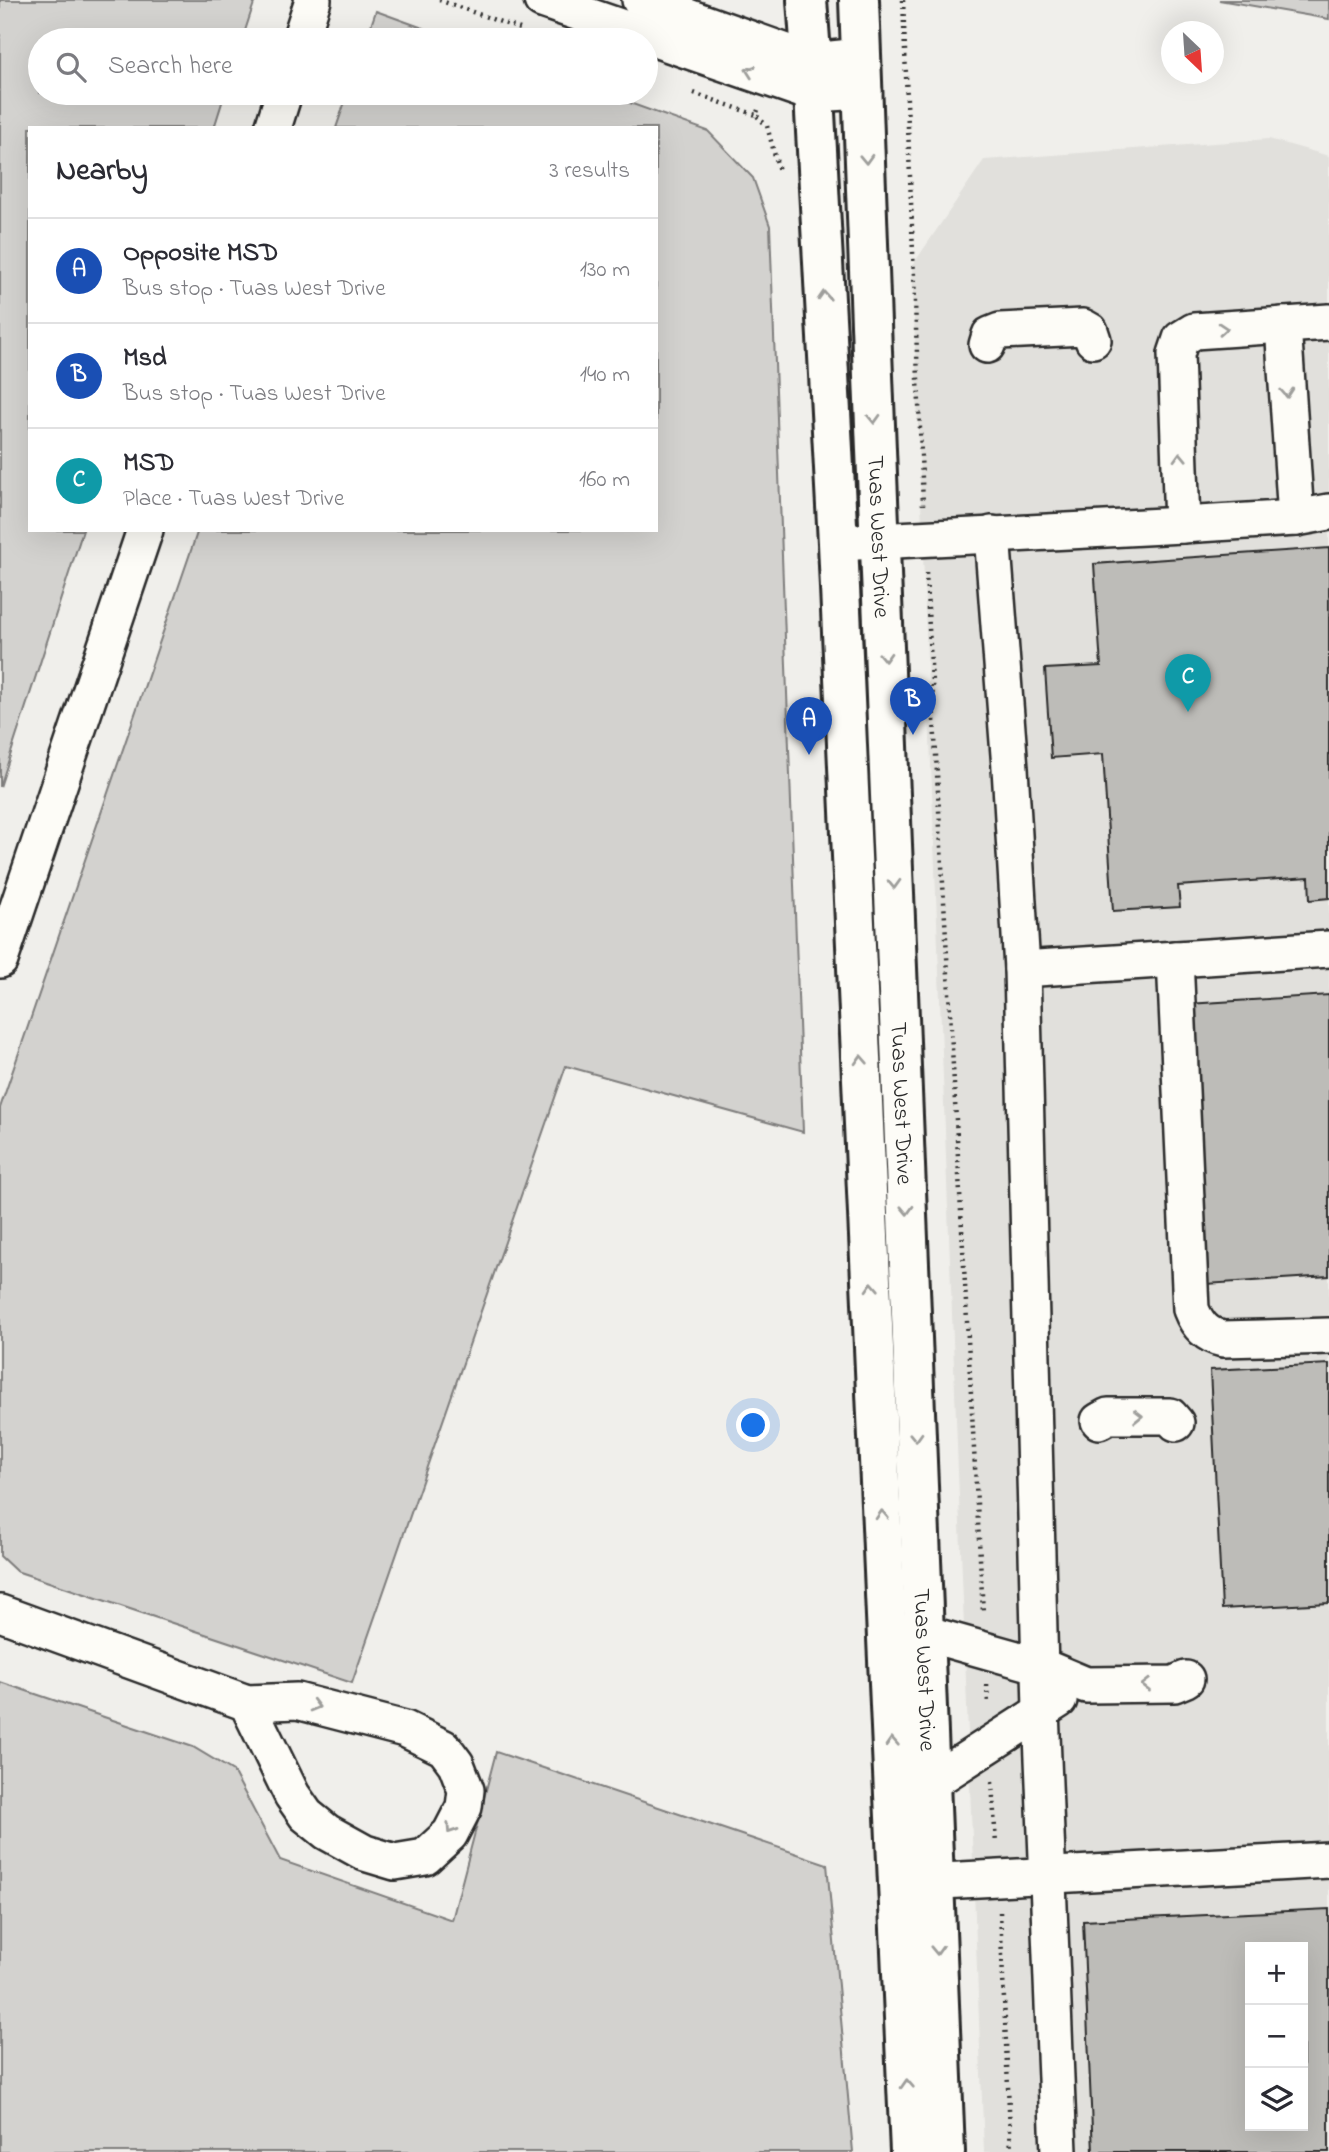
<!DOCTYPE html>
<html lang="en">
<head>
<meta charset="utf-8">
<style>
  :root { --surface:#fff; --page:#f7f7f7; --text:#2b2b33; --muted:#7c7c81; --line:#e1e1e2; --accent:#2b2b2b }
  body { margin:0; font-family:"Indie Flower",sans-serif; background:var(--page); color:var(--text) }
  .controls { position:absolute; right:21px; bottom:21px; display:grid; overflow:hidden; border-radius:0px; box-shadow:0 7px 28px #0002 }
  .controls button { width:63px; height:63px; display:grid; place-items:center; padding:0; border:0; border-bottom:2px solid var(--line); background:var(--surface); color:var(--text); font:35px sans-serif }
  .compass { position:absolute; left:1161px; top:21px; width:63px; height:63px; border-radius:50%; background:var(--surface); box-shadow:0 7px 28px #0002; rotate:155deg }
  .you { position:absolute; left:754px; top:1426px; width:24px; height:24px; margin:-18px; border:5px solid #fff; border-radius:50%; background:#1a73e8; box-shadow:0 0 0 10px #1a73e833 }
  .badge { display:grid; place-items:center; width:46px; height:46px; border-radius:50%; background:var(--accent); color:#fff; font-size:23px; font-weight:700 }
  .pin { position:absolute; translate:-50% -58px; filter:drop-shadow(0 2px 4px #0008) }
  .pin::after { content:''; position:absolute; top:37px; width:24px; height:21px; background:inherit; clip-path:polygon(0 0,100% 0,50% 100%) }
  .list { margin:0; padding:0; list-style:none }
  h2 { display:flex; justify-content:space-between; align-items:center; height:91px; margin:0; padding:0 28px; font-size:30px }
  h2 small { font-size:23px; font-weight:400; color:var(--muted) }
  .list li { display:grid; grid-template-columns:46px 1fr auto; gap:21px; align-items:center; box-sizing:border-box; height:105px; padding:0 28px; border-top:2px solid var(--line) }
  .list b { display:block; font-size:26px; white-space:nowrap }
  .list p { margin:0; font-size:23px; white-space:nowrap; color:var(--muted) }
  .list em { font-size:23px; font-style:normal; color:var(--muted) }
  .icon { flex:none; width:38px; height:38px; fill:none; stroke:currentColor; stroke-width:2; stroke-linecap:round; stroke-linejoin:round }
  .map { position:relative; flex:none; width:1329px; height:2152px; overflow:hidden }
  .search { position:absolute; background:var(--surface); box-shadow:0 7px 28px #0002; left:28px; top:28px; width:630px; height:77px; display:flex; align-items:center; gap:18px; box-sizing:border-box; padding:0 24px; border-radius:38px; color:var(--muted); font-size:26px }
  .panel { position:absolute; background:var(--surface); box-shadow:0 7px 28px #0002; left:28px; top:126px; width:630px; height:406px; border-radius:0px }
  .map>svg:first-child { display:block }
  .built { fill:#e1e0dc; fill-rule:evenodd }
  .green { fill:#d3d2cf; stroke:#7f7e7d; stroke-width:2 }
  .building { fill:#bdbcb8; stroke:#2b2b2b; stroke-width:2; fill-rule:evenodd }
  .lines { fill:none; stroke-linecap:round; stroke-linejoin:round }
  .minor-casing { stroke:#2b2b2b; stroke-width:40 }
  .major-casing { stroke:#2b2b2b; stroke-width:44 }
  .path { stroke:#2b2b2b; stroke-width:4.5; stroke-dasharray:2 5; stroke-linecap:butt }
  .minor { stroke:#fdfcf7; stroke-width:35 }
  .major { stroke:#fdfcf7; stroke-width:38 }
  .oneway { stroke:#9e9e9b }
  .labels { text-anchor:middle; stroke-width:6; stroke-linejoin:round; paint-order:stroke }
  .street-label { font-size:24px; fill:#2b2b2b; stroke:#fdfcf7 }
</style>
</head>
<body>
<div class="map">
<svg width="1329" height="2152" viewBox="0 0 1329 2152">
  <rect width="100%" height="100%" fill="#f0efeb"/>
  <filter id="ink" filterUnits="userSpaceOnUse"><feTurbulence type="fractalNoise" baseFrequency=".0143" numOctaves="2"/><feDisplacementMap in="SourceGraphic" scale="14" xChannelSelector="R" yChannelSelector="G"/><feConvolveMatrix kernelMatrix="1 2 1 2 8 2 1 2 1" color-interpolation-filters="sRGB"/></filter>
  <g filter="url(#ink)">
    <path class="built" d="M1269,139L1329,156V2152H984L912,266L984,160ZM1250,1947H1303V2126H1250Z"/>
    <g class="green">
      <path d="M0,0H255L242,40H40V93H225L214,128H30V530H83L0,787Z"/>
      <path d="M1219,0H1329V19Z"/>
      <path d="M376,11L456,40H366Z"/>
      <path d="M348,93H602L708,131L753,178L770,226L803,1132L566,1066L352,1683L16,1571L0,1556V1108L198,530H656V128H336Z"/>
      <path d="M0,1682L193,1747L233,1771L280,1860L452,1920L496,1752L827,1864L853,2152H0Z"/>
    </g>
    <g class="building">
      <path d="M1329,548V898L1310,900L1309,877L1178,886L1180,907L1113,911L1103,754L1051,758L1045,669L1101,666L1094,564Z"/>
      <path d="M1329,995V1276L1206,1284L1188,1004Z"/>
      <path d="M1329,1364V1603L1222,1609L1210,1370Z"/>
      <path d="M1329,1909V2152H1093L1083,1921ZM1250,1947H1303V2126H1250Z"/>
    </g>
    <g class="lines">
      <defs>
        <g id="minor">
          <path d="M542,0L814,94L864,91"/>
          <path d="M640,0L812,61L861,56"/>
          <path d="M300,40L313,0"/>
          <path d="M273,128L284,93"/>
          <path d="M1283,325L1296,518"/>
          <path d="M987,345L990,335L1000,331L1083,327L1090,331L1093,340"/>
          <path d="M1182,525L1176,354L1181,339L1194,331L1329,322"/>
          <path d="M992,534L1010,768L1022,969L1041,1710L1059,2152"/>
          <path d="M838,543L1182,525L1296,518L1329,512"/>
          <path d="M1175,959L1191,1309C1197,1325 1206,1335 1223,1339L1329,1336"/>
          <path d="M0,960L145,530"/>
          <path d="M1022,969L1329,949"/>
          <path d="M1099,1421L1108,1416H1170L1176,1423"/>
          <path d="M0,1613L247,1703L297,1701L405,1729L444,1748L456,1764L466,1790L464,1807L450,1834L425,1857L395,1862L365,1853L327,1832L306,1815L292,1795L247,1703"/>
          <path d="M924,1633L1041,1666L1086,1685L1174,1684L1186,1679"/>
          <path d="M904,1781L930,1783L1059,1700"/>
          <path d="M905,1883L1329,1860"/>
        </g>
        <g id="major">
          <path d="M807,0L814,94L838,543L910,2152"/>
          <path id="s1" d="M859,0L872,351L945,2152"/>
        </g>
      </defs>
      <use href="#minor" class="minor-casing"/>
      <use href="#major" class="major-casing"/>
      <g class="path">
        <path d="M439,0L523,30"/>
        <path d="M903,0L923,505"/>
        <path d="M694,93L756,115"/>
        <path d="M758,110L756,115L767,126L779,171"/>
        <path d="M926,573L983,1613"/>
        <path d="M987,1685L988,1704"/>
        <path d="M992,1782L996,1844"/>
        <path d="M1000,1912L1011,2152"/>
      </g>
      <use href="#minor" class="minor"/>
      <use href="#major" class="major"/>
    </g>
    <defs><path id="oneway-chevron" d="M-2-3.5L2.5 0L-2 3.5" fill="none" stroke-width="1.6" stroke-linecap="round" stroke-linejoin="round" transform="scale(1.75)"/></defs>
    <g class="oneway">
      <use href="#oneway-chevron" transform="translate(750 71) rotate(-161)"/>
      <use href="#oneway-chevron" transform="translate(866 159) rotate(88)"/>
      <use href="#oneway-chevron" transform="translate(824 296) rotate(-93)"/>
      <use href="#oneway-chevron" transform="translate(1223 329) rotate(-4)"/>
      <use href="#oneway-chevron" transform="translate(1287 393) rotate(86)"/>
      <use href="#oneway-chevron" transform="translate(874 419) rotate(88)"/>
      <use href="#oneway-chevron" transform="translate(1180 457) rotate(-92)"/>
      <use href="#oneway-chevron" transform="translate(885 657) rotate(88)"/>
      <use href="#oneway-chevron" transform="translate(894 884) rotate(88)"/>
      <use href="#oneway-chevron" transform="translate(861 1060) rotate(-93)"/>
      <use href="#oneway-chevron" transform="translate(907 1210) rotate(88)"/>
      <use href="#oneway-chevron" transform="translate(872 1287) rotate(-93)"/>
      <use href="#oneway-chevron" transform="translate(1138 1416) rotate(-1)"/>
      <use href="#oneway-chevron" transform="translate(916 1437) rotate(88)"/>
      <use href="#oneway-chevron" transform="translate(882 1515) rotate(-93)"/>
      <use href="#oneway-chevron" transform="translate(1146 1685) rotate(180)"/>
      <use href="#oneway-chevron" transform="translate(315 1706) rotate(15)"/>
      <use href="#oneway-chevron" transform="translate(892 1742) rotate(-93)"/>
      <use href="#oneway-chevron" transform="translate(451 1829) rotate(123)"/>
      <use href="#oneway-chevron" transform="translate(937 1950) rotate(88)"/>
      <use href="#oneway-chevron" transform="translate(907 2084) rotate(-93)"/>
    </g>
  </g>
  <g class="labels">
    <g class="street-label">
      <text dy="8" stroke="none"><textPath href="#s1" startOffset="537">Tuas West Drive</textPath></text>
      <text dy="8" stroke="none"><textPath href="#s1" startOffset="1104">Tuas West Drive</textPath></text>
      <text dy="8" stroke="none"><textPath href="#s1" startOffset="1671">Tuas West Drive</textPath></text>
    </g>
  </g>
</svg>
<div class="controls">
<button>+</button>
<button>−</button>
<button><svg class="icon" aria-label="layers" viewBox="0 0 24 24"><path d="M12 4l9 5-9 5-9-5zM3 14l9 5 9-5"/></svg></button>
</div>
<svg class="compass" viewBox="-18 -18 36 36"><path d="M0-13l5 13h-10z" fill="#e53935"/><path d="M0 13l5-13h-10z" fill="#7c7c81"/></svg>
<div class="you"></div>
<div class="pin badge" style="left:809px;top:755px;background:#1a4fb4">A</div>
<div class="pin badge" style="left:913px;top:735px;background:#1a4fb4">B</div>
<div class="pin badge" style="left:1188px;top:712px;background:#0f9aa8">C</div>
<div class="search"><svg class="icon" aria-label="search" viewBox="0 0 24 24"><circle cx="10" cy="10" r="6"/><path d="M15 15l6 6"/></svg>Search here</div>
<section class="panel">
<h2>Nearby<small>3 results</small></h2>
<ul class="list">
<li><span class="badge" style="background:#1a4fb4">A</span><div><b>Opposite MSD</b><p>Bus stop · Tuas West Drive</p></div><em>130 m</em></li>
<li><span class="badge" style="background:#1a4fb4">B</span><div><b>Msd</b><p>Bus stop · Tuas West Drive</p></div><em>140 m</em></li>
<li><span class="badge" style="background:#0f9aa8">C</span><div><b>MSD</b><p>Place · Tuas West Drive</p></div><em>160 m</em></li>
</ul>
</section>
</div>
</body>
</html>
